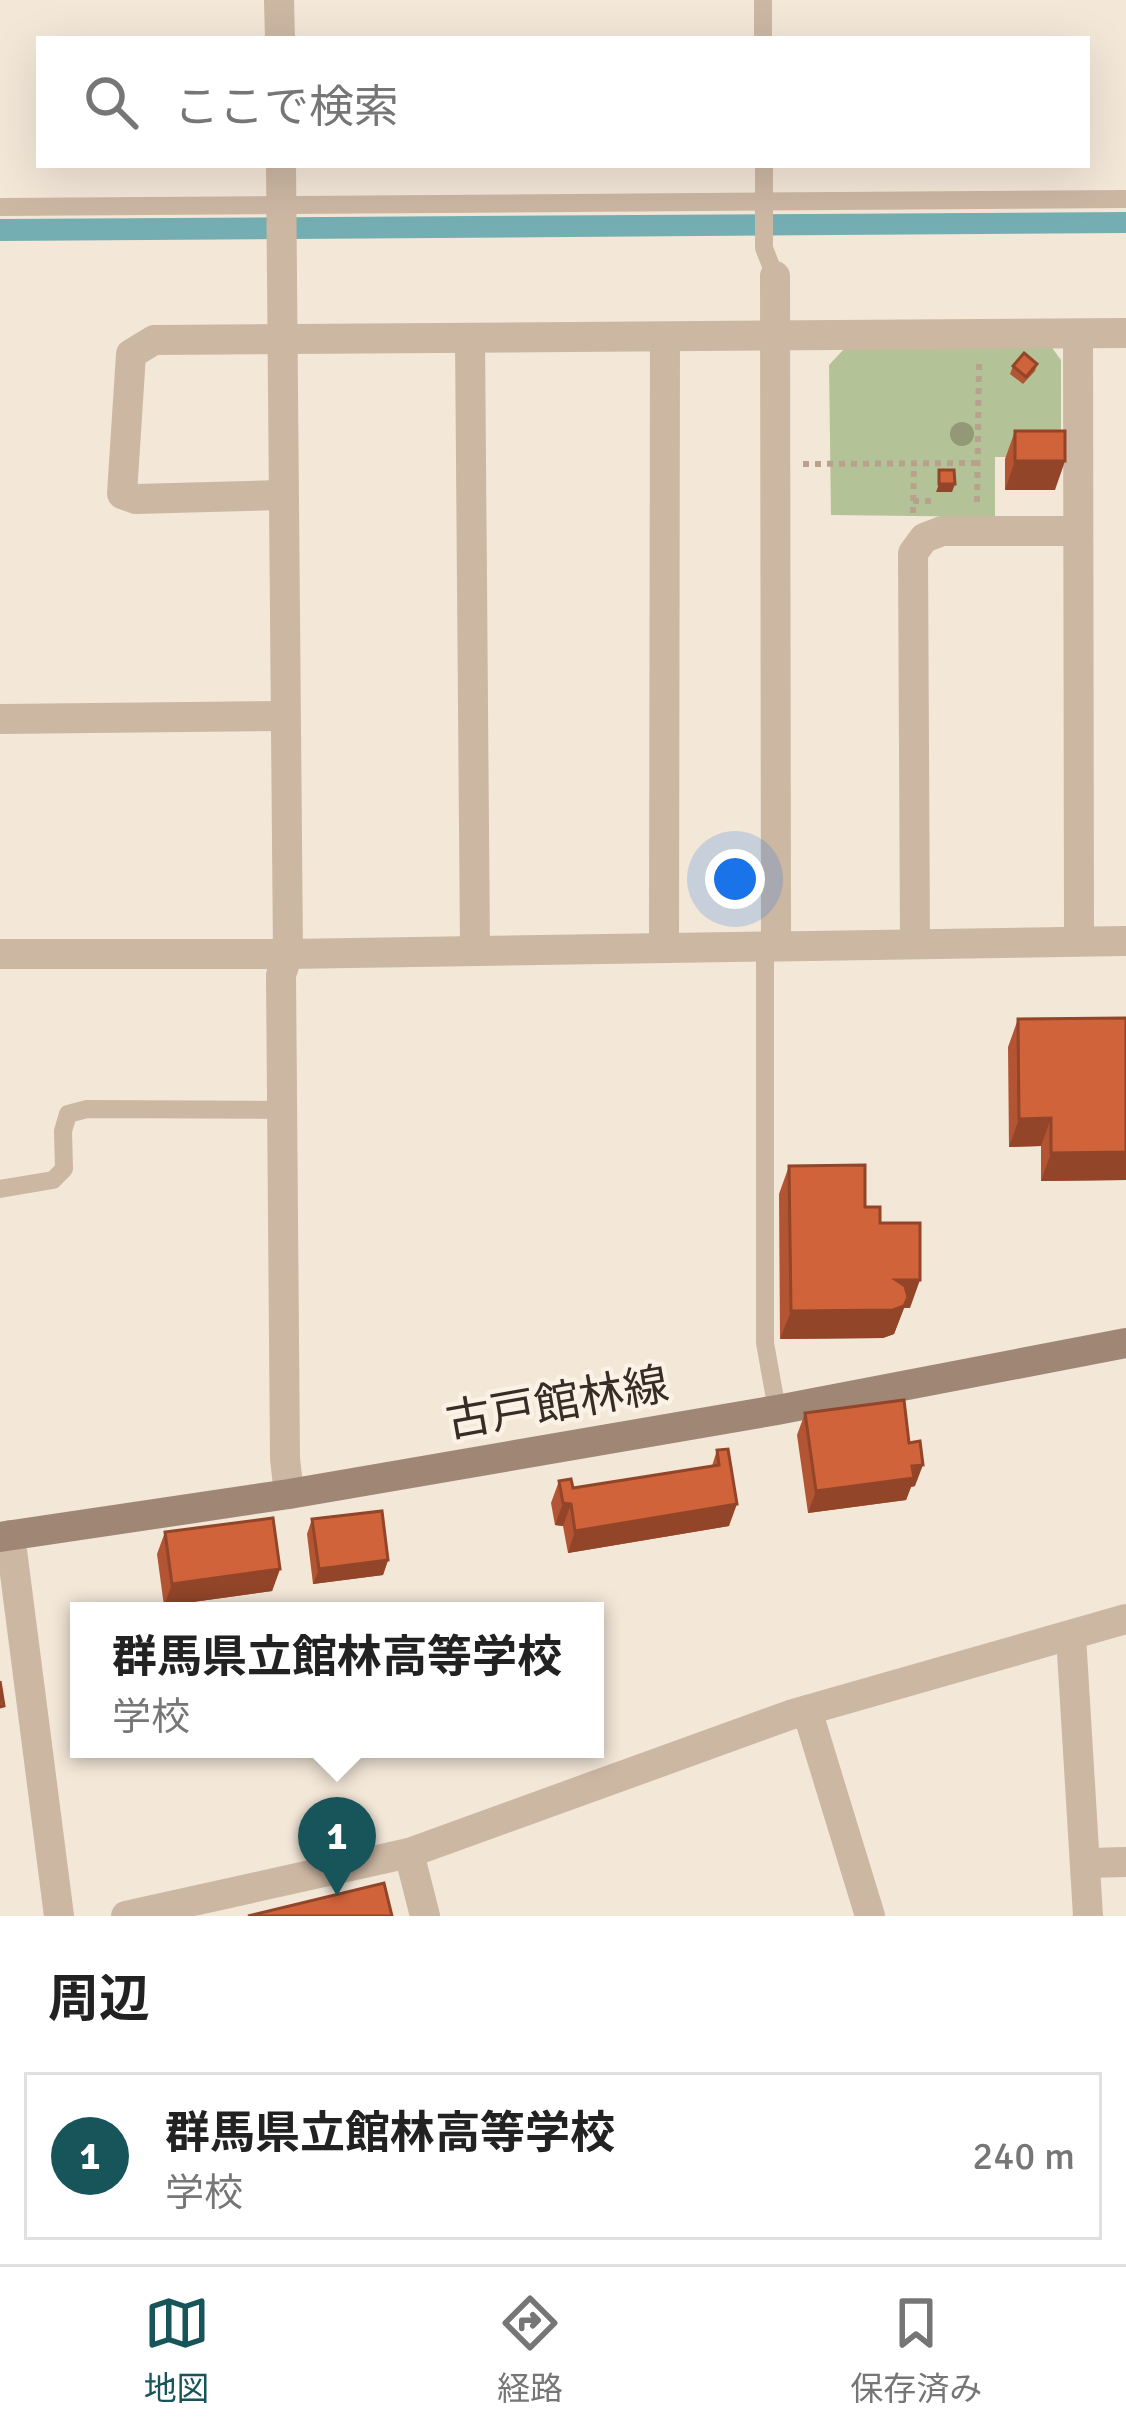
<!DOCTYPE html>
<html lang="ja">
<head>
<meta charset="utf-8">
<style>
  :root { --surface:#fff; --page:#f6f6f6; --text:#222; --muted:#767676; --line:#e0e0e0; --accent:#18555b }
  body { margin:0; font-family:Signika,"Noto Sans JP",sans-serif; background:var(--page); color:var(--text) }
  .you { position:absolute; left:735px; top:879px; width:42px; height:42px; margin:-30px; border:9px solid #fff; border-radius:50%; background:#1a73e8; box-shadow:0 0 0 18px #1a73e833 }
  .badge { display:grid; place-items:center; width:78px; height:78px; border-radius:50%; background:var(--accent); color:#fff; font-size:39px; font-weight:700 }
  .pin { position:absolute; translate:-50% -99px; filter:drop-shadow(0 3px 6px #0008) }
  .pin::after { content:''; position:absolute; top:63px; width:42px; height:36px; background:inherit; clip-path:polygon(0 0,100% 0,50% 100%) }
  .popup { position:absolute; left:70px; top:1602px; width:534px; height:156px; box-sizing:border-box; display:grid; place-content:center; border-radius:0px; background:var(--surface); filter:drop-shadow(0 3px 9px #0005); font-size:39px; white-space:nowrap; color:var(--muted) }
  .popup b { font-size:45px; color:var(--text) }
  .popup::after { content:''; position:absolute; left:50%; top:100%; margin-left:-24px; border:24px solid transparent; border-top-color:var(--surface) }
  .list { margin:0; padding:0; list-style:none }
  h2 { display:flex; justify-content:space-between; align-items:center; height:156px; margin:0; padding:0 48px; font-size:51px }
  h2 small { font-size:39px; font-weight:400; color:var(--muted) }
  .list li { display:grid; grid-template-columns:78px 1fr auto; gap:36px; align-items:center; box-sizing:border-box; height:168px; margin:0 24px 24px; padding:0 24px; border:3px solid var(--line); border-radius:0px }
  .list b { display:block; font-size:45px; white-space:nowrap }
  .list p { margin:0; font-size:39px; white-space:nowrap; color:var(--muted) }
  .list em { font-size:39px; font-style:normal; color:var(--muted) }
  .icon { flex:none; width:66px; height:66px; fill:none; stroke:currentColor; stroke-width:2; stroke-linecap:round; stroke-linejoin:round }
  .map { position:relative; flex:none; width:1126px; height:1916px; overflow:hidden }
  .search { position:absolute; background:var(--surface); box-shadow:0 12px 48px #0002; left:36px; right:36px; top:36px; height:132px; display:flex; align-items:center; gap:30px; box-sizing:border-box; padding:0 42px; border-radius:0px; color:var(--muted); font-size:45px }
  .sheet { height:348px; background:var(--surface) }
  nav { display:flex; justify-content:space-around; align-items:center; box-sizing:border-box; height:168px; border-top:3px solid var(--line); background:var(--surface); font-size:33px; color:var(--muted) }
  nav a { display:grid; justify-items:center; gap:6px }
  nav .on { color:var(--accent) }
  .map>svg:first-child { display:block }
  .green { fill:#b3c397 }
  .water { fill:#75aeb2 }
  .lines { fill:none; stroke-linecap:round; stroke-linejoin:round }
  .path { stroke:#b8a18d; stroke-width:6; stroke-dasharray:6 6; stroke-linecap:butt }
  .service { stroke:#ccb7a3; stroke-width:18 }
  .minor { stroke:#ccb7a3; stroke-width:30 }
  .tertiary { stroke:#ccb7a3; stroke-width:30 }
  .secondary { stroke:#a08675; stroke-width:30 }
  .tree { fill:#939877 }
  .wall { fill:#b35532 }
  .shaded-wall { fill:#924529 }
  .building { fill:#d0633a; stroke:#924529; stroke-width:3 }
  .labels { text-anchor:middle; stroke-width:9; stroke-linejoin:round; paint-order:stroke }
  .street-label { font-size:45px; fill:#372c26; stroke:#fbf1e5 }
</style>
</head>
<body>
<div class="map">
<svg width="1126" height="1916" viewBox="0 0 1126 1916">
  <rect width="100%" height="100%" fill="#f3e7d8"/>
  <path class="green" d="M1050,345L1061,360V457H995V517L831,515L829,365L845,348Z"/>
  <path class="water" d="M1126,212V233L0,241V219Z"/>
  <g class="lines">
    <g class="path">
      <path d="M803,464L979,463"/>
      <path d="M913,501H934"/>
      <path d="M977,502L979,362"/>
      <path d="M913,513L914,463"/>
    </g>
    <g class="service">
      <path d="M763,0V39"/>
      <path d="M764,165V248L775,276"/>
      <path d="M0,207L1126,199"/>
      <path d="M765,944V1343L777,1410"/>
      <path d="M0,1189L53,1180L64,1169L63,1131L68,1114L87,1109L283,1110"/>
    </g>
    <g class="minor">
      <path d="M279,0L280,39"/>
      <path d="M281,165L288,954L281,975L285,1459L289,1494"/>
      <path d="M1078,334L1079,941"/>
      <path d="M470,339L475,950"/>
      <path d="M283,495L136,499L122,494L131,354L154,340L1126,333"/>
      <path d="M0,719L285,716"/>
      <path d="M915,944L913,553L924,538L942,531H1076"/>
      <path d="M664,945L665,337"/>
      <path d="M0,954H288L1126,941"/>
      <path d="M10,1535L59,1916"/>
      <path d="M1071,1636L1088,1916"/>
      <path d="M807,1710L870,1916"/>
      <path d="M409,1853L425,1916"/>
      <path d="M1087,1863L1126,1862"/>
      <path d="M126,1916L409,1853L790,1715L1126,1619"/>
    </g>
    <path class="tertiary" d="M775,276L776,944"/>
    <path class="secondary" d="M0,1537L289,1494L777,1410L1126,1343"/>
  </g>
  <circle class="tree" cx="962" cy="434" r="12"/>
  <g class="wall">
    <path d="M1037,364L1035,371L1023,384L1010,374L1013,366Z"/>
    <path d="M1015,431L1055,490H1005V459Z"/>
    <path d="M1126,1018V1180L1041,1181V1146L1009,1147L1008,1047L1018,1019Z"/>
    <path d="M789,1166L865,1207L880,1223L910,1308H904L894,1334L883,1338L780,1339L779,1194Z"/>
    <path d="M805,1413L915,1486L911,1487L906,1500L808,1513L797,1435Z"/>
    <path d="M717,1450L729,1526L568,1553L563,1526L555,1525L551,1503L559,1481L573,1488L712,1466Z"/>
    <path d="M312,1519L388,1560L383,1575L313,1584L307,1534Z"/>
    <path d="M165,1532L280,1569L272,1591L164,1606L157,1554Z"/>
  </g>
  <g class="shaded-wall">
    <path d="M1015,461H1065L1055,490H1005Z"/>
    <path d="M939,484H955L952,492H936Z"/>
    <path d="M1051,1118L1041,1146L1009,1147L1019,1119Z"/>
    <path d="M1126,1152V1180L1041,1181L1051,1153Z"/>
    <path d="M896,1280H920L910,1308H904L894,1334L883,1338L780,1339L791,1311Z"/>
    <path d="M923,1465L915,1486L911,1487L906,1500L808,1513L816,1491Z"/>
    <path d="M563,1503L571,1504L563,1526L555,1525Z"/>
    <path d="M737,1504L729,1526L568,1553L575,1531Z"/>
    <path d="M388,1560L383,1575L313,1584L319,1569Z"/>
    <path d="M280,1569L272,1591L164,1606L172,1584Z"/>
  </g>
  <g class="building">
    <path d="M1024,353L1037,364L1026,377L1013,366Z"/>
    <rect x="1015" y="431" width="50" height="30"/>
    <path d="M939,470H954L955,484H939Z"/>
    <path d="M1126,1018V1152L1051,1153V1118L1019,1119L1018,1019Z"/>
    <path d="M865,1165V1207H880V1223H920V1280H896L905,1286L908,1297L904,1306L893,1310L791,1311L789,1166Z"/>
    <path d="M904,1400L909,1443L920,1441L923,1465L912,1466L914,1478L816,1491L805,1413Z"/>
    <path d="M728,1449L737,1504L575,1531L571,1504L563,1503L559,1481L571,1479L573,1488L719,1465L717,1450Z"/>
    <path d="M382,1511L388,1560L319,1569L312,1519Z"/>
    <path d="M273,1518L280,1569L172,1584L165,1532Z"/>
    <path d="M0,1681L4,1706L0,1707Z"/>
    <path d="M384,1883L392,1916H248Z"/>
  </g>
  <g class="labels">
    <g class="street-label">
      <text transform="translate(557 1402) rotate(-10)" y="16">古戸館林線</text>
    </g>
  </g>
</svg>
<div class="you"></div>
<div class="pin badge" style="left:337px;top:1896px">1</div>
<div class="popup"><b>群馬県立館林高等学校</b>学校</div>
<div class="search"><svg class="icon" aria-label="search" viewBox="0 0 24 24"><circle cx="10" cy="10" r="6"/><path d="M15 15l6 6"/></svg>ここで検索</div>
</div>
<section class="sheet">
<h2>周辺<small></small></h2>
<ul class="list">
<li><span class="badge">1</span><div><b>群馬県立館林高等学校</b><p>学校</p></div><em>240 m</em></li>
</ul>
</section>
<nav>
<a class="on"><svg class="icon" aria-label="map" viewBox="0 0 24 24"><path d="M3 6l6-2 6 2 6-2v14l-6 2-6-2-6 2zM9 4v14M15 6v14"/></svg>地図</a>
<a><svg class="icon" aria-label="directions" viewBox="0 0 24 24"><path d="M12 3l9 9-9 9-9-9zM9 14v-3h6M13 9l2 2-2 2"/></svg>経路</a>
<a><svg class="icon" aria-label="saved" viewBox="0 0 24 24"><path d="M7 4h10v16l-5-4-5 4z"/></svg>保存済み</a>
</nav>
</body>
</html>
